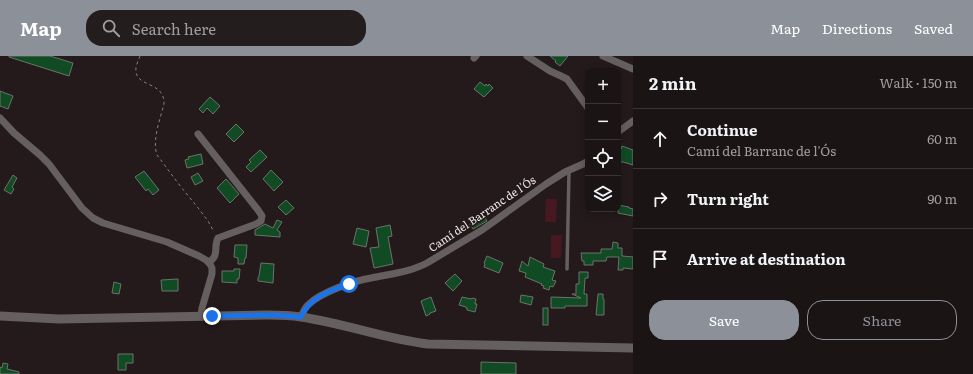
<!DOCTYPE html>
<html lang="en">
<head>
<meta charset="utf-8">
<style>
  :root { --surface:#1b1414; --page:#241d1d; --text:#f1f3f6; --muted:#a09ea0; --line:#393334; --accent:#8c9099 }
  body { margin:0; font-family:Literata,serif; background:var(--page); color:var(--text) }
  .controls { position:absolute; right:12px; top:12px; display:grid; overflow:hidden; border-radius:8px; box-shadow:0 2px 10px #0003 }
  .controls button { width:36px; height:36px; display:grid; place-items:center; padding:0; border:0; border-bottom:1px solid var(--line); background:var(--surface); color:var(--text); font:20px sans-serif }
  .stop { position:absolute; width:12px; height:12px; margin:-9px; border:3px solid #1a73e8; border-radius:50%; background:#fff }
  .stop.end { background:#1a73e8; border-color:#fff; box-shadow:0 1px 4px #0008 }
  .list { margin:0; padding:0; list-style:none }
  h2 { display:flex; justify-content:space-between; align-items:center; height:52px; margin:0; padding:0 16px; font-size:17px }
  h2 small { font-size:13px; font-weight:400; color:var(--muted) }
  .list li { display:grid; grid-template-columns:26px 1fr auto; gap:12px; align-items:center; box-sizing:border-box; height:60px; padding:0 16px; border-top:1px solid var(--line) }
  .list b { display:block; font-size:15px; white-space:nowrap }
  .list p { margin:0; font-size:13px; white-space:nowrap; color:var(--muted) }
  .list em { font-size:13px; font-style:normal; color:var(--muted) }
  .actions { display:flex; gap:8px; padding:12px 16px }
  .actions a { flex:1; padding:9px 0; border:1px solid var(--accent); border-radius:16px; text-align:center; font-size:14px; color:var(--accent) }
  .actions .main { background:var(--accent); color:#fff }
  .icon { flex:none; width:22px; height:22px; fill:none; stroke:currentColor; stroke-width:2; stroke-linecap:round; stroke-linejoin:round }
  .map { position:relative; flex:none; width:633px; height:318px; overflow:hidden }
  header { display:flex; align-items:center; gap:24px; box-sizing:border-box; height:56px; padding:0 20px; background:var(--accent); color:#fff }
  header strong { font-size:19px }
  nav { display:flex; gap:22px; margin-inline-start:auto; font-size:14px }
  .search { width:280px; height:36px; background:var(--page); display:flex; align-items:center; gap:10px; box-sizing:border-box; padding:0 14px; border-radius:16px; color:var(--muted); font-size:15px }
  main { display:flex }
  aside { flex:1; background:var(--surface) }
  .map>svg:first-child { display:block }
  .green { fill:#481820 }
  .building { fill:#114b24; stroke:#6a736b }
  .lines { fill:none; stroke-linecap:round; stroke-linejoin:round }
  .path { stroke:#887f80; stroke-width:1; stroke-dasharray:3 3; stroke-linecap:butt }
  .service { stroke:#655f60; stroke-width:3.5 }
  .minor { stroke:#655f60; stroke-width:7 }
  .tertiary { stroke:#655f60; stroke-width:9 }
  .route { stroke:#1a73e8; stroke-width:5 }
  .labels { text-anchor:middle; stroke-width:3.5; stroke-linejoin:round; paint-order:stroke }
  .street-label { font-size:11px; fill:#efe8e9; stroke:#241a1b }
</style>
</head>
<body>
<header>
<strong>Map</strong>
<div class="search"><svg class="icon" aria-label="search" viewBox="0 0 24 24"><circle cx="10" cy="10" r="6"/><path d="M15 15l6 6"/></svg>Search here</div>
<nav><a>Map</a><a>Directions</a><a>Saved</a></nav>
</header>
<main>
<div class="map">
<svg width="633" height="318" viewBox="0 0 633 318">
  <rect width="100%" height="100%" fill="#241a1b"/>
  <g class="green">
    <path d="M546,143H557L556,166H545Z"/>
    <path d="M551,179H562L561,202H551Z"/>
  </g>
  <g class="building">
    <path d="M9,0H50L73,7L69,20L9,1Z"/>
    <path d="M550,0H568L560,10L555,6L556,5Z"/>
    <path d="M480,26L485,30L486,28L488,30L489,28L493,32L484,41L474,33Z"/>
    <path d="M0,35L13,40L8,53L0,50Z"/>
    <path d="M210,41L220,50L213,58L207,52L203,57L199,53Z"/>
    <path d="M236,68L244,76L234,86L226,78Z"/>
    <path d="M622,90L633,94V109L623,106H622L618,105V92L621,93Z"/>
    <path d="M260,94L267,101L251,116L246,111L251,106L249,104Z"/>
    <path d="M201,98L203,108L187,112L185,104L189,103L188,101Z"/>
    <path d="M271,114L283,126L274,135L263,123Z"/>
    <path d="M144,115L159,134L153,139L148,133L146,135L135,121Z"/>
    <path d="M198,117L203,125L195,129L191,121Z"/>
    <path d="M13,119L17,122L12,131L14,133L11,138L4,134Z"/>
    <path d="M226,123L239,138L230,147L217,132Z"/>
    <path d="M286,144L294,152L286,159L278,151Z"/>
    <path d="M618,149L629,151V152L633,153V160L618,157Z"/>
    <path d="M484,160L487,165L473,173L470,168Z"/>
    <path d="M277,164L282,166L277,174L280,176V181L255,179V174L265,168L273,172Z"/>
    <path d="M390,169L392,180L388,181L393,208L374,212L370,192L379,191L376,172Z"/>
    <path d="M357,172L369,175L366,191L353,188Z"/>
    <path d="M613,186L618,187V192H622V200L633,201V213L623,212V214H618L619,201H607L606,205H593V209H584V205H582L581,197H601V193H612Z"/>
    <path d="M235,189H247L246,202H245L244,208H238V202L234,201Z"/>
    <path d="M487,200L503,207L499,217L484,211L485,208L484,207Z"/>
    <path d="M530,201L544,208L543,211L555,215L552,224L556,225L553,231L550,230L549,234L543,232L544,230L541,229L542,228L525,221L526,217L519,215L522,205L528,210Z"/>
    <path d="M261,207L274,208L273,227L258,225V222L259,220Z"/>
    <path d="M234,213H240L239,223H237V227L222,226V215H234Z"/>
    <path d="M579,216H588V222H585L584,238H587V250H565V252H551V241L581,242L572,238H576V228H579Z"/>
    <path d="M455,218L462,225L453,235L445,227Z"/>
    <path d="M178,223V235H162L161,224Z"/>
    <path d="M114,226L121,228L119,238L112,237Z"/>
    <path d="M598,238H603V243H604V259H596Z"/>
    <path d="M521,239L533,241L531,249L520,246Z"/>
    <path d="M431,241L436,255L430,257V258L426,260L421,245Z"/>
    <path d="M462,241L471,243L472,242L476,243L475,248H477L475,256L467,254V252H466V251L459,249Z"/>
    <rect x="543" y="252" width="5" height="17"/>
    <path d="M118,298H133V307H126V314H118Z"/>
    <path d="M481,306L516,307V318H481Z"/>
    <path d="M3,307L8,308L7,313L19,316V318H0V311L2,312Z"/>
  </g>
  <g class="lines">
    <path class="path" d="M140,0C138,5 135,11 136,16C138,31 165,26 164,48C160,63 152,85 157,99L181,131L199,153L208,165L214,176"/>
    <path class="service" d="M567,213L569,115"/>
    <g class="minor">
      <path d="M527,0L550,15L561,20L567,23L588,52"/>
      <path d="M603,0L633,13"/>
      <path d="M474,2L476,0"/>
      <path d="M0,62L14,77L40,99L49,108L82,152L93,162L103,167L167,186L199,200L206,204L210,208L212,212V218L202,252L201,261"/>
      <path d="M618,76L633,65"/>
      <path d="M198,78L258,154L262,160L261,165L256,168L218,182C213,191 220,199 209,206"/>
      <path d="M301,261C303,256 305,251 309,248C322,236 353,225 371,222C390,218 410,216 427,207L482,174L546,128L565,116L583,108L588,105"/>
    </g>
    <path class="tertiary" d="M0,260L59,263L267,259C278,259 289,259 301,261C344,267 385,283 428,288L633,292"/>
  </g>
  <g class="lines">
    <path class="route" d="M212,260L275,259L301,261C310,241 330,235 349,228"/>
  </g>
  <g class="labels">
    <g class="street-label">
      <text transform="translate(482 158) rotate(-34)" y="4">Camí del Barranc de l'Ós</text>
    </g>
  </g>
</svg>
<div class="controls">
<button>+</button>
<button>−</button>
<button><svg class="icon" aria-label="locate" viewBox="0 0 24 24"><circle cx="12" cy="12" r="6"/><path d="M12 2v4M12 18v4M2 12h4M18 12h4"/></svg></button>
<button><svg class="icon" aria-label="layers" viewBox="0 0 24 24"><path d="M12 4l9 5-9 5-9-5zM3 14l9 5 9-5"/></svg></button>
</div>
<div class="stop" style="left:349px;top:228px"></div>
<div class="stop end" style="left:212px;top:260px"></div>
</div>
<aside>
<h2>2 min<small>Walk · 150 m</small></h2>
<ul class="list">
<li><svg class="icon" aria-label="ahead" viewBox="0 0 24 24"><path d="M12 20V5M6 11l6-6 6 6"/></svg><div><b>Continue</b><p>Camí del Barranc de l'Ós</p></div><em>60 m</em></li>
<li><svg class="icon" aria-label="right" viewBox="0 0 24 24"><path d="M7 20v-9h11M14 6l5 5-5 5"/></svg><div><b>Turn right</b></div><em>90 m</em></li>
<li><svg class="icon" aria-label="arrive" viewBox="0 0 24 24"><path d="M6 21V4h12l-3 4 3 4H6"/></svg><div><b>Arrive at destination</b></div></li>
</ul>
<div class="actions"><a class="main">Save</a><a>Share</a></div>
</aside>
</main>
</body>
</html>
